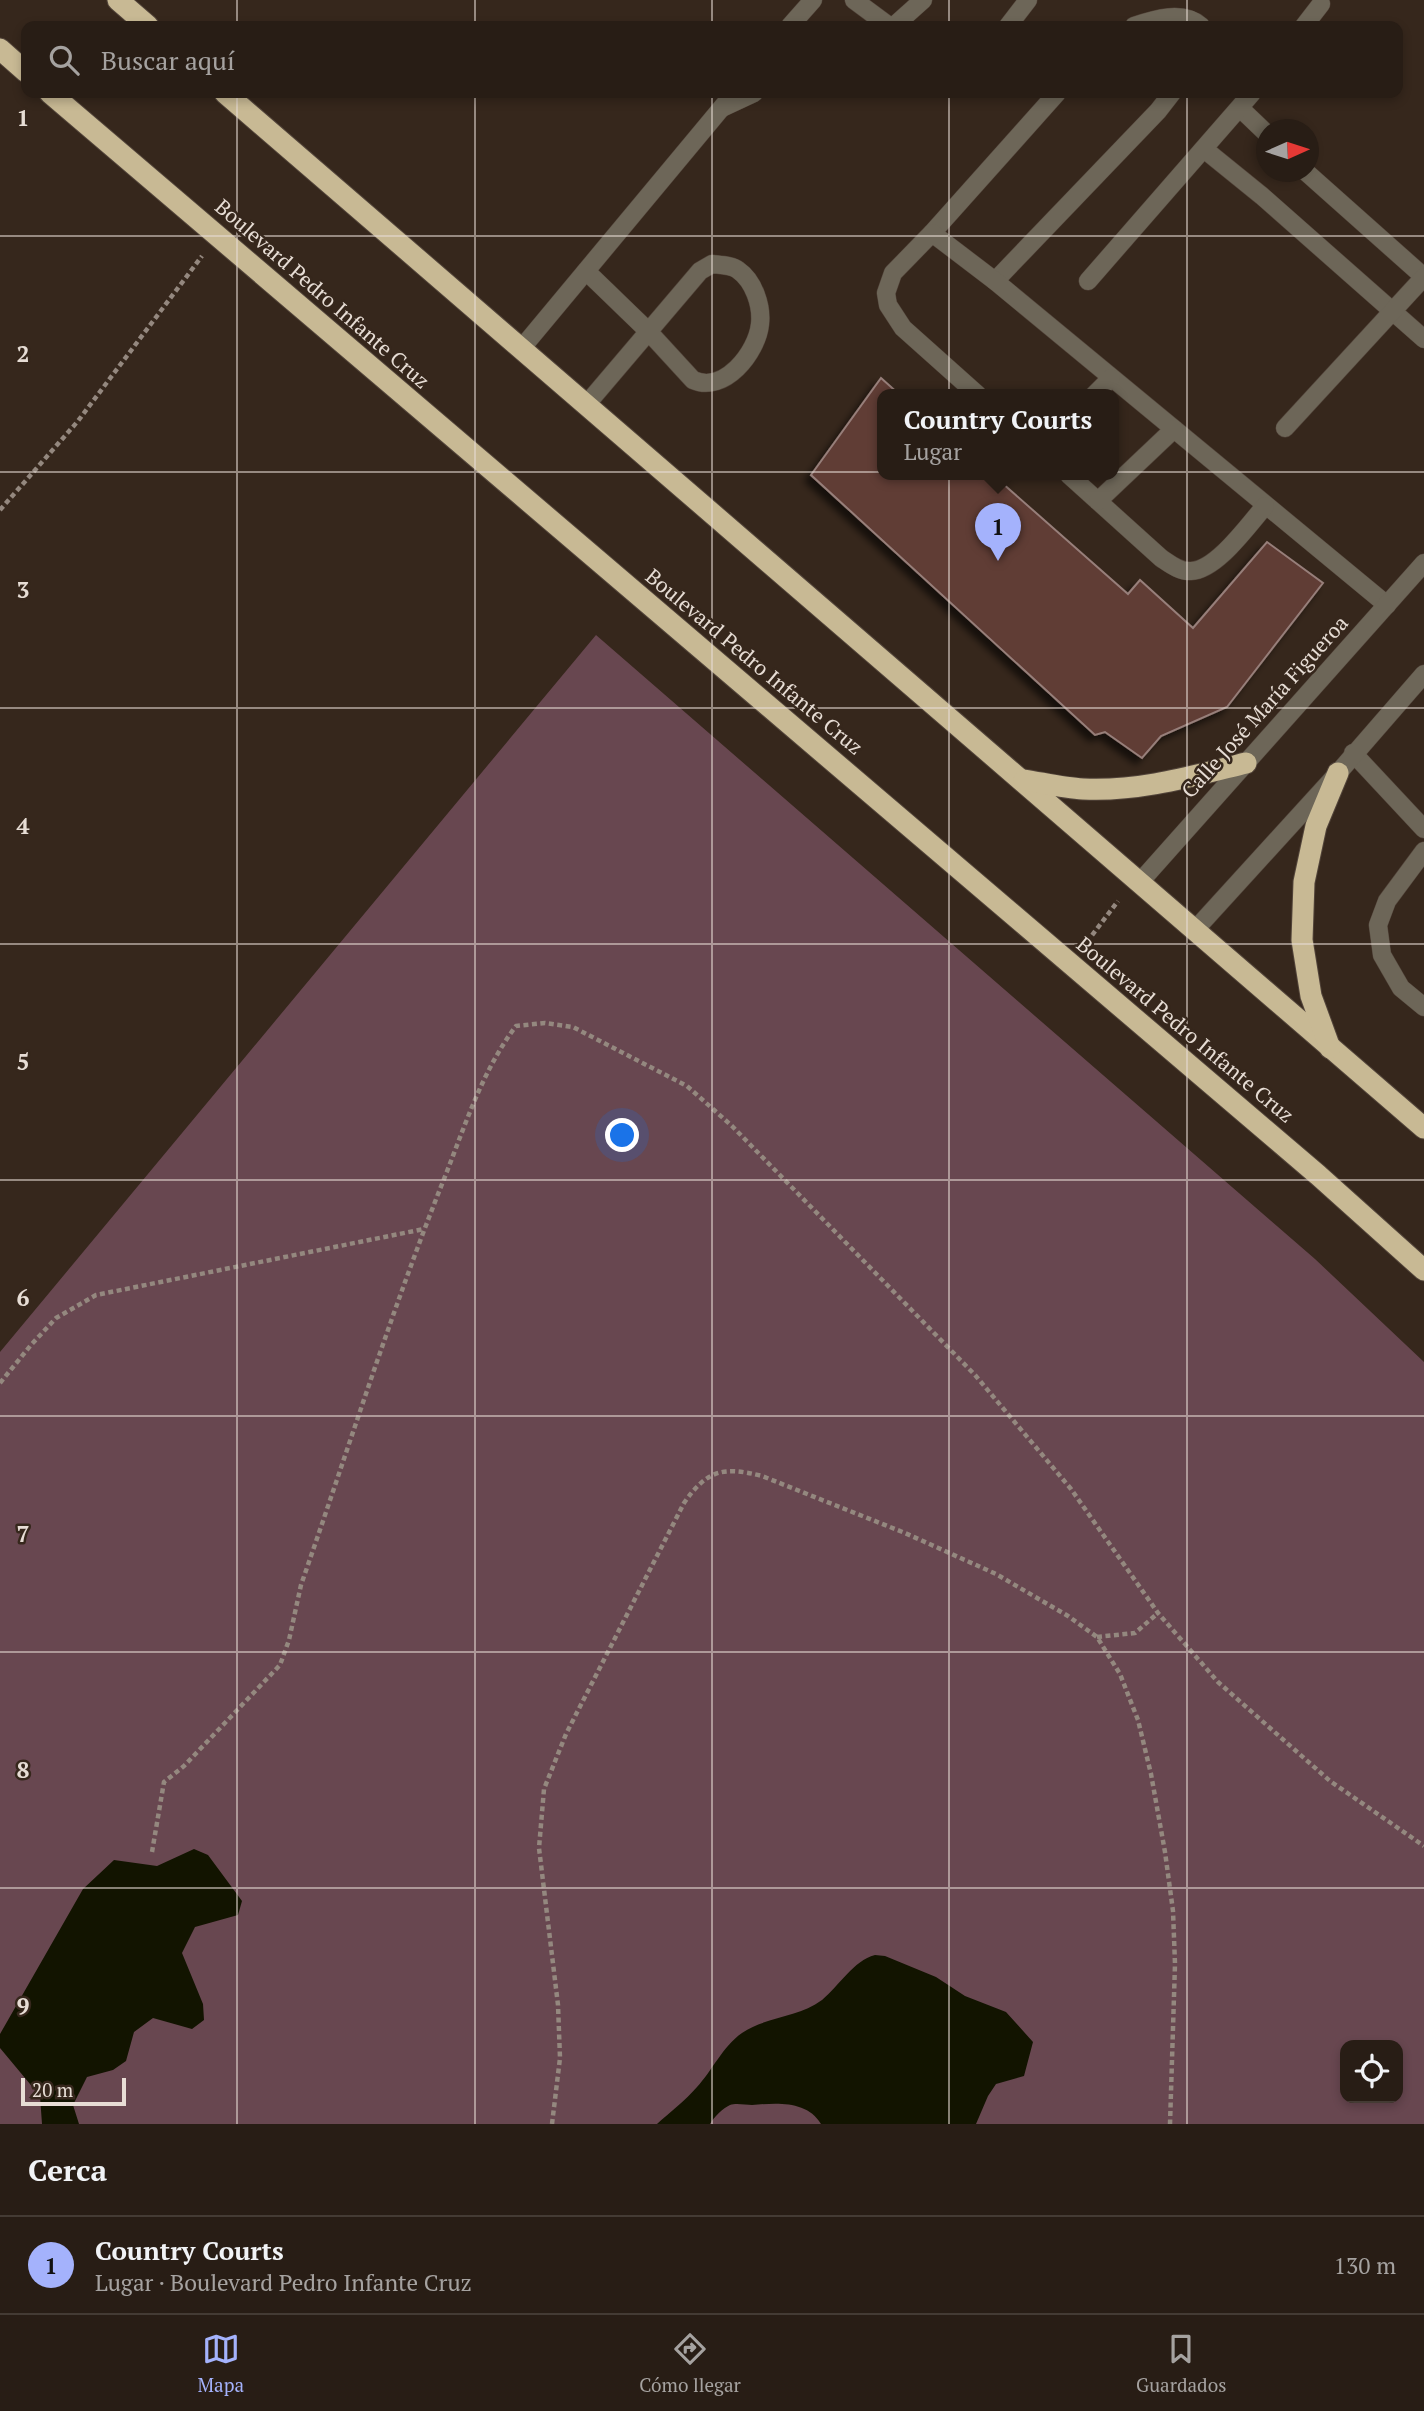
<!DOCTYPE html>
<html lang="es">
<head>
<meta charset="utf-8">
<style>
  :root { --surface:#281d15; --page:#342a22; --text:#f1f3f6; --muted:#a5a2a0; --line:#443b34; --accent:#a4b2fc }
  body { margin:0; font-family:"PT Serif",serif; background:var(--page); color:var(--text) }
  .controls { position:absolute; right:21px; bottom:21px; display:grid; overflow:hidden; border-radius:14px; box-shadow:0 4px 10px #0003 }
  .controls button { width:63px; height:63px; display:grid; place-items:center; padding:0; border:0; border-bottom:2px solid var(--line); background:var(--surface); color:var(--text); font:35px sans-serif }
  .compass { position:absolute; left:1256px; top:119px; width:63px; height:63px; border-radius:50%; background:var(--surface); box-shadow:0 4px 10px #0003; rotate:87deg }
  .scale { position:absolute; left:21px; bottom:18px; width:105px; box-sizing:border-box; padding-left:7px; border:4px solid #e7ddd5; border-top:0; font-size:19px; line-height:24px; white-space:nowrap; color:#e7ddd5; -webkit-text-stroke:5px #36271c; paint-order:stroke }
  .you { position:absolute; left:623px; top:1136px; width:24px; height:24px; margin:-18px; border:5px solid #fff; border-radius:50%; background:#1a73e8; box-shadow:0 0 0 10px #1a73e833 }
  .badge { display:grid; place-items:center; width:46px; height:46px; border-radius:50%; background:var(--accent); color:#111; font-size:23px; font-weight:700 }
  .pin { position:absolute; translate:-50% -58px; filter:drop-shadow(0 2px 4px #0008) }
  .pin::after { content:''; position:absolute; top:37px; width:24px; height:21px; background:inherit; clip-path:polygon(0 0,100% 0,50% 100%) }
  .popup { position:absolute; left:877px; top:389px; width:242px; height:91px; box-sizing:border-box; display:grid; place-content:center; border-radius:14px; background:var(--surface); filter:drop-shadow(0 2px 5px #0005); font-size:23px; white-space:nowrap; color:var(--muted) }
  .popup b { font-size:26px; color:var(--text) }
  .popup::after { content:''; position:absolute; left:50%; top:100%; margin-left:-14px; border:14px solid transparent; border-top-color:var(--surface) }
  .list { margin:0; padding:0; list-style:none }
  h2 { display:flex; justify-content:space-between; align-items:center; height:91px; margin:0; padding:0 28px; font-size:30px }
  h2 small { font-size:23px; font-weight:400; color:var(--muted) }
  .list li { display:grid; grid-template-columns:46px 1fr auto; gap:21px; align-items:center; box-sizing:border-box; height:98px; padding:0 28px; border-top:2px solid var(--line) }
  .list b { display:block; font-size:26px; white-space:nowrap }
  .list p { margin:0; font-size:23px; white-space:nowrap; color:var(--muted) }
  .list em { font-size:23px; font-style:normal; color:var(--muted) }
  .icon { flex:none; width:38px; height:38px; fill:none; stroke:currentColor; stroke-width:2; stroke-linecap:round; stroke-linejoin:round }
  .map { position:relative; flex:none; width:1424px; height:2124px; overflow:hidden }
  .search { position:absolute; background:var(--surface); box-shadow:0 4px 10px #0003; left:21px; right:21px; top:21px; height:77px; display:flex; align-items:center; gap:18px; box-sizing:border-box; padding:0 24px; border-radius:14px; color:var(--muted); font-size:26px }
  .sheet { height:189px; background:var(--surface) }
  nav { display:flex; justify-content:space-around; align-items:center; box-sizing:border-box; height:98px; border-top:2px solid var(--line); background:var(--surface); font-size:19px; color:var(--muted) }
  nav a { display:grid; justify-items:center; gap:4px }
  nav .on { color:var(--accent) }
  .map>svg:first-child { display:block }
  .green { fill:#684750; fill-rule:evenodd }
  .water { fill:#121400 }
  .building { fill:#603c36; stroke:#977f7a; stroke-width:2; filter:url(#shadow) }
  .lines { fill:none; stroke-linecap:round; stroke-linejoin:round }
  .minor-casing { stroke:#52443a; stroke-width:19 }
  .highway-casing { stroke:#52443a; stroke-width:23 }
  .path { stroke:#94887f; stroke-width:4.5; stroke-dasharray:5 3.5; stroke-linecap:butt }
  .minor { stroke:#6d6658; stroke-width:18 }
  .highway { stroke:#c8b994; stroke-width:21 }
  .grid { fill:none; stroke:#e7ddd5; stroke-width:2; stroke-opacity:0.55 }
  .labels { text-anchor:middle; stroke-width:5; stroke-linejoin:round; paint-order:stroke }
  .street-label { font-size:21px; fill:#e7ddd5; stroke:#36271c }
  .grid-label { font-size:23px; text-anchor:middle; font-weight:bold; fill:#e7ddd5; stroke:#36271c; stroke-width:5; stroke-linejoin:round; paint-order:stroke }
</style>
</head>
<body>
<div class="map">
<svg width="1424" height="2124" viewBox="0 0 1424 2124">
  <defs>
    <filter id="shadow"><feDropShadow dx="-6" dy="6" stdDeviation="3.5" flood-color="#0009"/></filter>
  </defs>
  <rect width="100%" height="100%" fill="#36271c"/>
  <path class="green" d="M596,635L1315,1259L1424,1362V2124H0V1352ZM1345,2045H1398V2098H1345Z"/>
  <g class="water">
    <path d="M194,1849L208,1855L242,1901L238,1915L195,1927L182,1953L203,2004L204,2020L192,2029L153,2018L134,2032L126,2061L113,2070L87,2077L73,2105L79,2124H42L40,2096L0,2048V2034L83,1889L114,1860L157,1866Z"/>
    <path d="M875,1955L885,1956L936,1977L965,1996L1006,2012L1033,2042L1024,2076L996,2084L988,2096L976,2124H821C807,2100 776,2103 752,2105C746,2105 736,2103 730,2105C723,2108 714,2117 710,2124H657C670,2112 685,2101 697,2087C712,2071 723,2046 742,2033C767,2016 798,2018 822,2000C840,1985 853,1961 875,1955Z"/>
  </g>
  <path class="building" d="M881,378L900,395H883V475H993L1128,594L1140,580L1193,628L1267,542L1323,583L1227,707L1161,736L1142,758L1105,732L1095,735L811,475Z"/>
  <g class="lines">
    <defs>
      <g id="minor">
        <path d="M854,0L889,26"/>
        <path d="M790,26L813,0"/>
        <path d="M894,26L923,0"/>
        <path d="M1008,26L1028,0"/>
        <path d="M1134,26C1154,19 1183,10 1201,26"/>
        <path d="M1304,26L1321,4"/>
        <path d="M724,107L754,93"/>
        <path d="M1240,108L1266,133"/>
        <path d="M1204,149L1262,196L1424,339"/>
        <path d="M1306,172L1424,277"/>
        <path d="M932,233L1057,93"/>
        <path d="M586,271L648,331L693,380C724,394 757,353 760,324C762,306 754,281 738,270C732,265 720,265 712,264L700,271L586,405"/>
        <path d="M995,281L1158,111L1172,93"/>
        <path d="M1088,281L1252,93"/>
        <path d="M521,349L734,93"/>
        <path d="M978,395L903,328L888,305L886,293L893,273L932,233L995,281L1387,605"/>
        <path d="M1094,395L1111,378"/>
        <path d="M1285,428L1424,277"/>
        <path d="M1069,475L1161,558C1170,564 1180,572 1191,571C1217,570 1249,524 1265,506"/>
        <path d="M1098,501L1174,429"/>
        <path d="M1353,753L1424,829"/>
        <path d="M1424,851L1387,901L1378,925L1382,955L1401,988L1424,1007"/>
        <path d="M1140,882L1424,563"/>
        <path d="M1194,931L1338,773L1424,674"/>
      </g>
      <g id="highway">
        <path d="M118,0L148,26"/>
        <path d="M0,49L26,72"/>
        <path d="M50,93L1318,1175L1424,1270"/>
        <path d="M225,93L1424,1128"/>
        <path d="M1024,780C1043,783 1064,788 1083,789C1138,792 1193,776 1246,763"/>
        <path d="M1330,1048L1311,996L1302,940L1304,882L1316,826L1338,773"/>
      </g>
    </defs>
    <use href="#minor" class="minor-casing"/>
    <use href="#highway" class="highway-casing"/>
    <g class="path">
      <path d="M0,510L78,421L202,256"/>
      <path d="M1087,942L1118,901"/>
      <path d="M0,1383L31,1345L56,1318L96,1295L424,1229"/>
      <path d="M1097,1637L1135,1633L1158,1613"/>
      <path d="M152,1852L164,1782L184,1766L280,1665L289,1640L301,1585C348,1450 391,1312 444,1179C465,1126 482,1071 516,1026L545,1023L573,1027L687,1086L732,1126L975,1375L1071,1489L1158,1613L1218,1682L1330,1781L1424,1846"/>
      <path d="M552,2124L560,2058L558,2005L539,1848L544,1789L566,1734L684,1503C707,1470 723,1466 762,1476L905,1533L996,1574L1068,1616L1097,1637L1120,1674L1138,1720L1151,1774L1165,1852L1173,1911L1175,1964L1170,2124"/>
    </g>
    <use href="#minor" class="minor"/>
    <use href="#highway" class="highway"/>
  </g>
  <path class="grid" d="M237,0V26M475,0V26M712,0V26M949,0V26M1187,0V26M237,93V2124M475,93V2124M712,93V2124M949,93V2124M1187,93V2124M0,236H1424M0,472H1424M0,708H1424M0,944H1424M0,1180H1424M0,1416H1424M0,1652H1424M0,1888H1424"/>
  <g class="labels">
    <g class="street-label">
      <text transform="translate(322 294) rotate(41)" y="7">Boulevard Pedro Infante Cruz</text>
      <text transform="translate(754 662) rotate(40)" y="7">Boulevard Pedro Infante Cruz</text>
      <text transform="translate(1265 707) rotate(-48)" y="7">Calle José María Figueroa</text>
      <text transform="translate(1185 1030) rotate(40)" y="7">Boulevard Pedro Infante Cruz</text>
    </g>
  </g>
  <g class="grid-label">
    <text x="23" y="126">1</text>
    <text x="23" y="362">2</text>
    <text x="23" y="598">3</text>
    <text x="23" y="834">4</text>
    <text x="23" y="1070">5</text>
    <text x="23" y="1306">6</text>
    <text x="23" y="1542">7</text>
    <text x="23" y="1778">8</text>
    <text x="23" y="2014">9</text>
  </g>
</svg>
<div class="controls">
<button><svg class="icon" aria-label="locate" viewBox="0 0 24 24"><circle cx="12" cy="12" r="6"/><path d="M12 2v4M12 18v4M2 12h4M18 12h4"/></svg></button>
</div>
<svg class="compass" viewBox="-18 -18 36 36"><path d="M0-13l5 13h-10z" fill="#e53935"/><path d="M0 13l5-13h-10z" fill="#a5a2a0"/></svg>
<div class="scale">20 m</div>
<div class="you"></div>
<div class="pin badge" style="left:998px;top:561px">1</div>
<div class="popup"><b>Country Courts</b>Lugar</div>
<div class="search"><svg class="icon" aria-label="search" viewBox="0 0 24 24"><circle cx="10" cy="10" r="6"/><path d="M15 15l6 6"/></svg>Buscar aquí</div>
</div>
<section class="sheet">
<h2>Cerca<small></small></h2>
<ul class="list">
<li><span class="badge">1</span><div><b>Country Courts</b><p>Lugar · Boulevard Pedro Infante Cruz</p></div><em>130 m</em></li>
</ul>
</section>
<nav>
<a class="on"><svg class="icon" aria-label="map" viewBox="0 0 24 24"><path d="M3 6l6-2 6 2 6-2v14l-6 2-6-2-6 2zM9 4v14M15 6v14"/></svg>Mapa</a>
<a><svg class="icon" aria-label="directions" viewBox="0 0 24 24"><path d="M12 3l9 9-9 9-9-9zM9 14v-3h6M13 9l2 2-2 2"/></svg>Cómo llegar</a>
<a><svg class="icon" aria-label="saved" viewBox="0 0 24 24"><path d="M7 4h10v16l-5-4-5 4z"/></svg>Guardados</a>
</nav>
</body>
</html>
